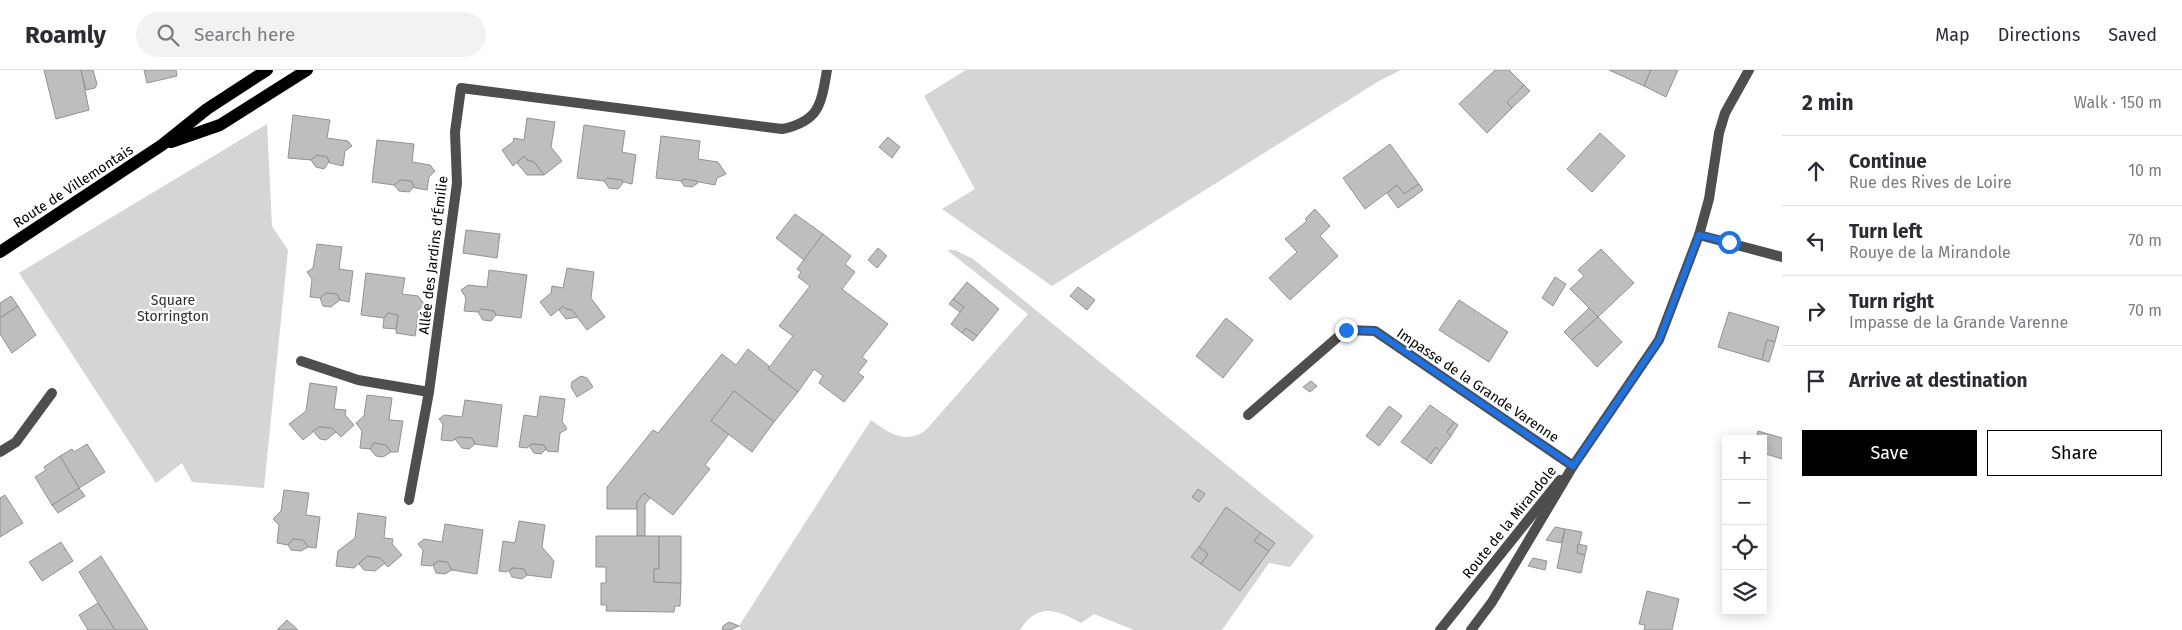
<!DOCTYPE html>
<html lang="en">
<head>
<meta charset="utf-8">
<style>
  :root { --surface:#fff; --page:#f2f2f3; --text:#2b2b33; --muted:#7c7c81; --line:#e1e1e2; --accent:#000 }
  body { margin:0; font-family:"Fira Sans",sans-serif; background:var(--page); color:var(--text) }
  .controls { position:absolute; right:15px; bottom:15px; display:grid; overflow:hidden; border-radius:0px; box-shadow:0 2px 12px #0003 }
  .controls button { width:45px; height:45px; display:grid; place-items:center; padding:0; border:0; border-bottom:1px solid var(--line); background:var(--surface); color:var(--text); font:25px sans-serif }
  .stop { position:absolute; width:15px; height:15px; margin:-11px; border:4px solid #1a73e8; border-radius:50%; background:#fff }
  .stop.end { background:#1a73e8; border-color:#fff; box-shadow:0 1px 5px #0008 }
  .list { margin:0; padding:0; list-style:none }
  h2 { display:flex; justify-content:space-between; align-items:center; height:65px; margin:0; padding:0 20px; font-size:21px }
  h2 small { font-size:16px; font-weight:400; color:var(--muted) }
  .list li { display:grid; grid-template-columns:32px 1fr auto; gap:15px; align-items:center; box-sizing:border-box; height:70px; padding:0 20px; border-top:1px solid var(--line) }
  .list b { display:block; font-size:19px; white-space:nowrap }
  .list p { margin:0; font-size:16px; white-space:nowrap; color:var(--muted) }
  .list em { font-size:16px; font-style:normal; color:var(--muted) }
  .actions { display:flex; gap:10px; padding:15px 20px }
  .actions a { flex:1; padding:11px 0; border:1px solid var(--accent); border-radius:0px; text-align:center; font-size:18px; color:var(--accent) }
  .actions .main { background:var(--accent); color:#fff }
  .icon { flex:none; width:28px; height:28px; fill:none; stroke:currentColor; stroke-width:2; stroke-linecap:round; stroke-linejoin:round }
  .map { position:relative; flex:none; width:1782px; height:560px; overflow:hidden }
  header { display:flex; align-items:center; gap:30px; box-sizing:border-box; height:70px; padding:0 25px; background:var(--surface); border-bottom:1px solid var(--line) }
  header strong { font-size:24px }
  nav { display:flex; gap:28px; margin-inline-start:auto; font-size:18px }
  .search { width:350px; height:45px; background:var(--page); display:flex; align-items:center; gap:12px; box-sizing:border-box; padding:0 18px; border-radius:28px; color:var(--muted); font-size:19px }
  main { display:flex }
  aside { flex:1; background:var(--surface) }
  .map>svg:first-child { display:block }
  .green { fill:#d5d5d5 }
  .building { fill:#bebebe; stroke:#929292 }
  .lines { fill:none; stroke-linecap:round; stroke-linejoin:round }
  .service { stroke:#4e4e4e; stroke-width:10 }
  .minor { stroke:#4e4e4e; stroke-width:10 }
  .tertiary { stroke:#4e4e4e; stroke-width:10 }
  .primary { stroke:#000; stroke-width:12 }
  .route { stroke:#1a73e8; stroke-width:6 }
  .labels { text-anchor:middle; stroke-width:4.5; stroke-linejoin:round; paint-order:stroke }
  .street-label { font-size:14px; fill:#000; stroke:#fff }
  .park-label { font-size:14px; fill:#2c2c2c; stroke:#fff }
</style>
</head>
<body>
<header>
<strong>Roamly</strong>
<div class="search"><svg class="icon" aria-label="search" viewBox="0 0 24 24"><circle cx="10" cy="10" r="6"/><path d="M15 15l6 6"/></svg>Search here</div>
<nav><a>Map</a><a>Directions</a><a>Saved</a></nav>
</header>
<main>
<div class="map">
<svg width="1782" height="560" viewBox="0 0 1782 560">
  <rect width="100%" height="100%" fill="#fff"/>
  <g class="green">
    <path d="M966,0H1401L1379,11L1052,216L942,139L975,119L924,26Z"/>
    <path d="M267,54L272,156L288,180L264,418L192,412L182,393L156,413L19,203Z"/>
    <path d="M947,180H955L973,189L1314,466L1290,497L1269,493L1222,560H1134L1094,544L1081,553C1057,540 1038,532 1020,560H741L739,556L871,350C889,363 905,375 926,360L1028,244Z"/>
  </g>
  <g class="building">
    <path d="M44,0H81L89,40L56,49Z"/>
    <path d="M81,0H93L97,14L95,18L86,20Z"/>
    <path d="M144,0H176L177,6L147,13Z"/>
    <path d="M1495,0H1509L1524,15L1507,32L1512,38L1487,63L1459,34Z"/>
    <path d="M1609,0H1651L1644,16Z"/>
    <path d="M1651,0H1678L1666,27L1644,16Z"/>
    <path d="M1524,15L1530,21L1512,38L1507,32Z"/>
    <path d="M293,45L330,50L327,68L348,71L352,76L345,81L343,96L330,93L327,87L317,85L311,90L288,88Z"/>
    <path d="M527,48L555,52L551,77L562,91L544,105L534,92L527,90L524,86L513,96L502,80L513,72L514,68L524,70Z"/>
    <path d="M584,55L625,61L622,82L636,85L632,114L607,108L604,111L577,108Z"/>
    <path d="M1600,63L1625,86L1592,122L1567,99Z"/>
    <path d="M661,66L700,71L698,89L718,92L726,104L717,108L715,115L684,109L681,111L656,108Z"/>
    <path d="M888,67L900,77L892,88L879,77Z"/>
    <path d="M377,70L414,74L412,92L430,95L435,101L429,107L427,120L415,118L411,111L401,110L394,115L372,112Z"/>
    <path d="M1390,74L1419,114L1404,124L1397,115L1365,139L1343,108Z"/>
    <path d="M317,85L327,87L329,92L324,99L316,97L311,90Z"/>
    <path d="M524,86L527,90L534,92L544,105H527L517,93Z"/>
    <path d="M607,108L622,110L623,113L618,119L609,118L604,111Z"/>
    <path d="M684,109L697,111L698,113L692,117L684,116L681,111Z"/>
    <path d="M401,110L411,111L414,117L409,122L399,121L394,115Z"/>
    <path d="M1419,114L1423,120L1398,138L1387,123L1397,115L1404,124Z"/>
    <path d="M1315,139L1330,156L1320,166L1338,186L1290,230L1269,208L1297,182L1285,169L1307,151L1305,149Z"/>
    <path d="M795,144L823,164L804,190L776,168Z"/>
    <path d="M466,160L500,164L497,188L463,183Z"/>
    <path d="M823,164L851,186L845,194L855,202L842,219L888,254L862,287L867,291L858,303L864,307L844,332L819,313L823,306L814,299L798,322L768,299L793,266L779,256L810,216L798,207L801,202L797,199Z"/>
    <path d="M317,174L342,177L339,199L353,201L349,232L340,230L337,224L326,223L320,228L310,227L312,209L307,202L313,198Z"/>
    <path d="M878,178L887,186L877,198L868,190Z"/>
    <path d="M1601,179L1634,213L1598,247L1570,219L1584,206L1578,200Z"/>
    <path d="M567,198L594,202L591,228L605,247L587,260L572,240L566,239L563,236L551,246L540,232L551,223L552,216L563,218Z"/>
    <path d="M489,200L527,205L521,248L496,245L494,241L481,239L478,242L464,241L466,228L461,220L468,215L487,217Z"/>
    <path d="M366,203L405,208L402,224L418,226L425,235L419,239L415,266L396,263L398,245L388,243L384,248L361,245Z"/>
    <path d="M1555,207L1566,214L1553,236L1542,228Z"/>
    <path d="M967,212L999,239L977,266L966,258L962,263L951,254L964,237L953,229Z"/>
    <path d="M1078,217L1095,230L1087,240L1070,226Z"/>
    <path d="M326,223L337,224L340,230L331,237L323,236L320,228Z"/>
    <path d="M11,226L18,236L0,248V233Z"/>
    <path d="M953,229L964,237L960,242L949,234Z"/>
    <path d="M1459,230L1508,262L1489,292L1439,260Z"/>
    <path d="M18,236L36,265L12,283L0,264V248Z"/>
    <path d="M563,236L566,239L572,240L578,247L566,249L559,240Z"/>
    <path d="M1589,238L1598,247L1572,270L1564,262Z"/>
    <path d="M481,239L494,241L496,245L491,251L483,250L478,242Z"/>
    <path d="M1729,242L1779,257L1775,272L1767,270L1762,290L1718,277Z"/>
    <path d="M388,243L398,245L396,259L383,258L384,248Z"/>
    <path d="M1598,247L1622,272L1597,297L1572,270Z"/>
    <path d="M1226,248L1253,270L1223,308L1196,286Z"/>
    <path d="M966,258L977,266L973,271L962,263Z"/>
    <path d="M1767,270L1775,272L1769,292L1762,290Z"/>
    <path d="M748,279L769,296L768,299L798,322L774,352L734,321L711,351L729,364L705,395L710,399L673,445L644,423L637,432V439H607V417L653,360L658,363L722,284L736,295Z"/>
    <path d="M581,306L587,308L593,317L577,327L571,317L572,312Z"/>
    <path d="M1311,311L1317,316L1310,322L1303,317Z"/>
    <path d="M310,313L337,317L334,339L346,340L345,345L354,355L341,367L332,358L319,357L303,370L289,354L306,341Z"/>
    <path d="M734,321L774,352L752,382L711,351Z"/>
    <path d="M367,325L392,328L389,350L403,351L398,382H391L386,375L374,373L370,379L360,378L362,361L356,353L364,346Z"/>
    <path d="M540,326L565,329L562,351L567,359L560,363L558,382L547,381L544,375L532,374L527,378L519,377L524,345L537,347Z"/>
    <path d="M465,330L502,335L497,377L475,374L472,368L459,367L452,371L441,370L443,354L439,349L444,345L462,347Z"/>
    <path d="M1430,335L1454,352L1447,362L1451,366L1440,381L1436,377L1426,390L1401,372Z"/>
    <path d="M1389,336L1402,346L1379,376L1366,366Z"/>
    <path d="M1454,352L1458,355L1451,366L1447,362Z"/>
    <path d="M319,357L332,358L336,362L326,370L320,369L313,361Z"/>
    <path d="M1758,361L1782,368V389L1763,383V369H1756Z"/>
    <path d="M459,367L472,368L475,374L469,379L462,378L455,369Z"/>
    <path d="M374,373L386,375L391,382L383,387L376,386L370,379Z"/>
    <path d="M87,374L105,402L79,418L60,386L72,379L74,382Z"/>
    <path d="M532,374L544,375L546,379L541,384L534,383L529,376Z"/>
    <path d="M1436,377L1440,381L1431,394L1426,390Z"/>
    <path d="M60,386L79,418L52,435L35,407L46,400L44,397Z"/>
    <path d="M79,418L85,426L58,443L52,435Z"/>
    <path d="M1198,419L1205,424L1199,432L1192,427Z"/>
    <path d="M284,420L309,423L306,445L320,447L316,478L308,477L303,470L293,469L288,475L277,473L279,455L273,449L281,441Z"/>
    <path d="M644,423L650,428L645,434V466H637V432Z"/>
    <path d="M5,425L23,453L0,467V428Z"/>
    <path d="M1226,437L1261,463L1254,471L1269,481L1240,521L1201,494L1208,484L1199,477Z"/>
    <path d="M358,443L386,447L384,468L393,469L392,474L402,485L388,497L380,488L367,486L354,498L336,496L338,481L355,468Z"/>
    <path d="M519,451L545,455L542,477L554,491L551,508L527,505L524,499L513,498L506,502L499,501L503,471L515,473Z"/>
    <path d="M445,454L483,460L477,504L452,500L447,492L438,491L431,496L421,495L423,480L418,474L424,469L442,472Z"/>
    <path d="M1555,457L1565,459L1561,473L1546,470Z"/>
    <path d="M1565,459L1582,462L1577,483L1585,485L1581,503L1557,498Z"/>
    <path d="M1261,463L1275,473L1269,481L1254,471Z"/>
    <path d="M596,466H659V499H654V512L681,513L680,536H675L674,542L606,541L607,535H601V513H606V497H596Z"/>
    <path d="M659,466H681V513L654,512V499H659Z"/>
    <path d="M293,469L303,470L308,477L301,481L291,480L288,475Z"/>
    <path d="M61,472L73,491L42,511L29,492Z"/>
    <path d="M1578,474L1587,476L1585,485L1577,483Z"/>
    <path d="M1199,477L1208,484L1201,494L1191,487Z"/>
    <path d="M101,486L148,560H115L79,502Z"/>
    <path d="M367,486L380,488L385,493L375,501L364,500L359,494Z"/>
    <path d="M1533,488L1547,491L1545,500L1528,496Z"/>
    <path d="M438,491L447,492L452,500L445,504L436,503L433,495Z"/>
    <path d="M513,498L524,499L527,505L522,509L512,507L509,501Z"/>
    <path d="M1647,521L1679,529L1672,560H1644L1645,555L1639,554Z"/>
    <path d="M98,533L115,560H88L79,545Z"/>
    <path d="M287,550L298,560H277Z"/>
    <path d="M729,552L739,556L730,560H722L723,556Z"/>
  </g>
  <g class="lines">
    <path class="service" d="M301,291L358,310L429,322"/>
    <g class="minor">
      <path d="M1699,165L1782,187"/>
      <path d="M1248,345L1346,260L1375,261L1573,396"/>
      <path d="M0,382L16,372L52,323"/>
      <path d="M409,430L429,322L457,113L455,62L461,18L782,59C820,51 821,34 827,0"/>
    </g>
    <g class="tertiary">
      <path d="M1440,560L1560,410"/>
      <path d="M1471,560L1492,532L1573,396L1659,270L1699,165L1709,129L1719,63L1725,43L1749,0"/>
    </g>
    <g class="primary">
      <path d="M171,72L220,55L307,0"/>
      <path d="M0,182L162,75L207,39L267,0"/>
    </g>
  </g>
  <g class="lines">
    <path class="route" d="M1346,260L1375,261L1573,396L1659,270L1699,165L1729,172"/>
  </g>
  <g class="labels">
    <g class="street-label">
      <text transform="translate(73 116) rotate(-33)" y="5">Route de Villemontais</text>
      <text transform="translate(433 185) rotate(-83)" y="5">Allée des Jardins d'Émilie</text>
      <text transform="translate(1478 315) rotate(34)" y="5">Impasse de la Grande Varenne</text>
      <text transform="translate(1509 452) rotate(-51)" y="5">Route de la Mirandole</text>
    </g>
    <g class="park-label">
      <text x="173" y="235">Square<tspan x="173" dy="16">Storrington</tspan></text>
    </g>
  </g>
</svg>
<div class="controls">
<button>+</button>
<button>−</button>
<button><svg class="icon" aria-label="locate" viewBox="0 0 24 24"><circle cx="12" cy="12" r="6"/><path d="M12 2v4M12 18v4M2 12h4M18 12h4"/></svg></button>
<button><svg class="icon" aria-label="layers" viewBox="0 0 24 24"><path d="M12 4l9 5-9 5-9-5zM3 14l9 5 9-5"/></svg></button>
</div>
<div class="stop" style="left:1729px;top:172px"></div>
<div class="stop end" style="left:1346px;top:260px"></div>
</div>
<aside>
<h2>2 min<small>Walk · 150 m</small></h2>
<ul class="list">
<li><svg class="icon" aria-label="ahead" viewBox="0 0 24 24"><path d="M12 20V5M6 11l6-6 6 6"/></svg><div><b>Continue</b><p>Rue des Rives de Loire</p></div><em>10 m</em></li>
<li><svg class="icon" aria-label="left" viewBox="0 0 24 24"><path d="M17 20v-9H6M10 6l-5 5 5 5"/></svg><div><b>Turn left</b><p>Rouye de la Mirandole</p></div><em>70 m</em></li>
<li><svg class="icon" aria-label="right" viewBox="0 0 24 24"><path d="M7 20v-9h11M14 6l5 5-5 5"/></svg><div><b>Turn right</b><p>Impasse de la Grande Varenne</p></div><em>70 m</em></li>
<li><svg class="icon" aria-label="arrive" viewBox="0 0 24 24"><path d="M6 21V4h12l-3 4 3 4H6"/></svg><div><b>Arrive at destination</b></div></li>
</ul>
<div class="actions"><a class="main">Save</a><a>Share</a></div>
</aside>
</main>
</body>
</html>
